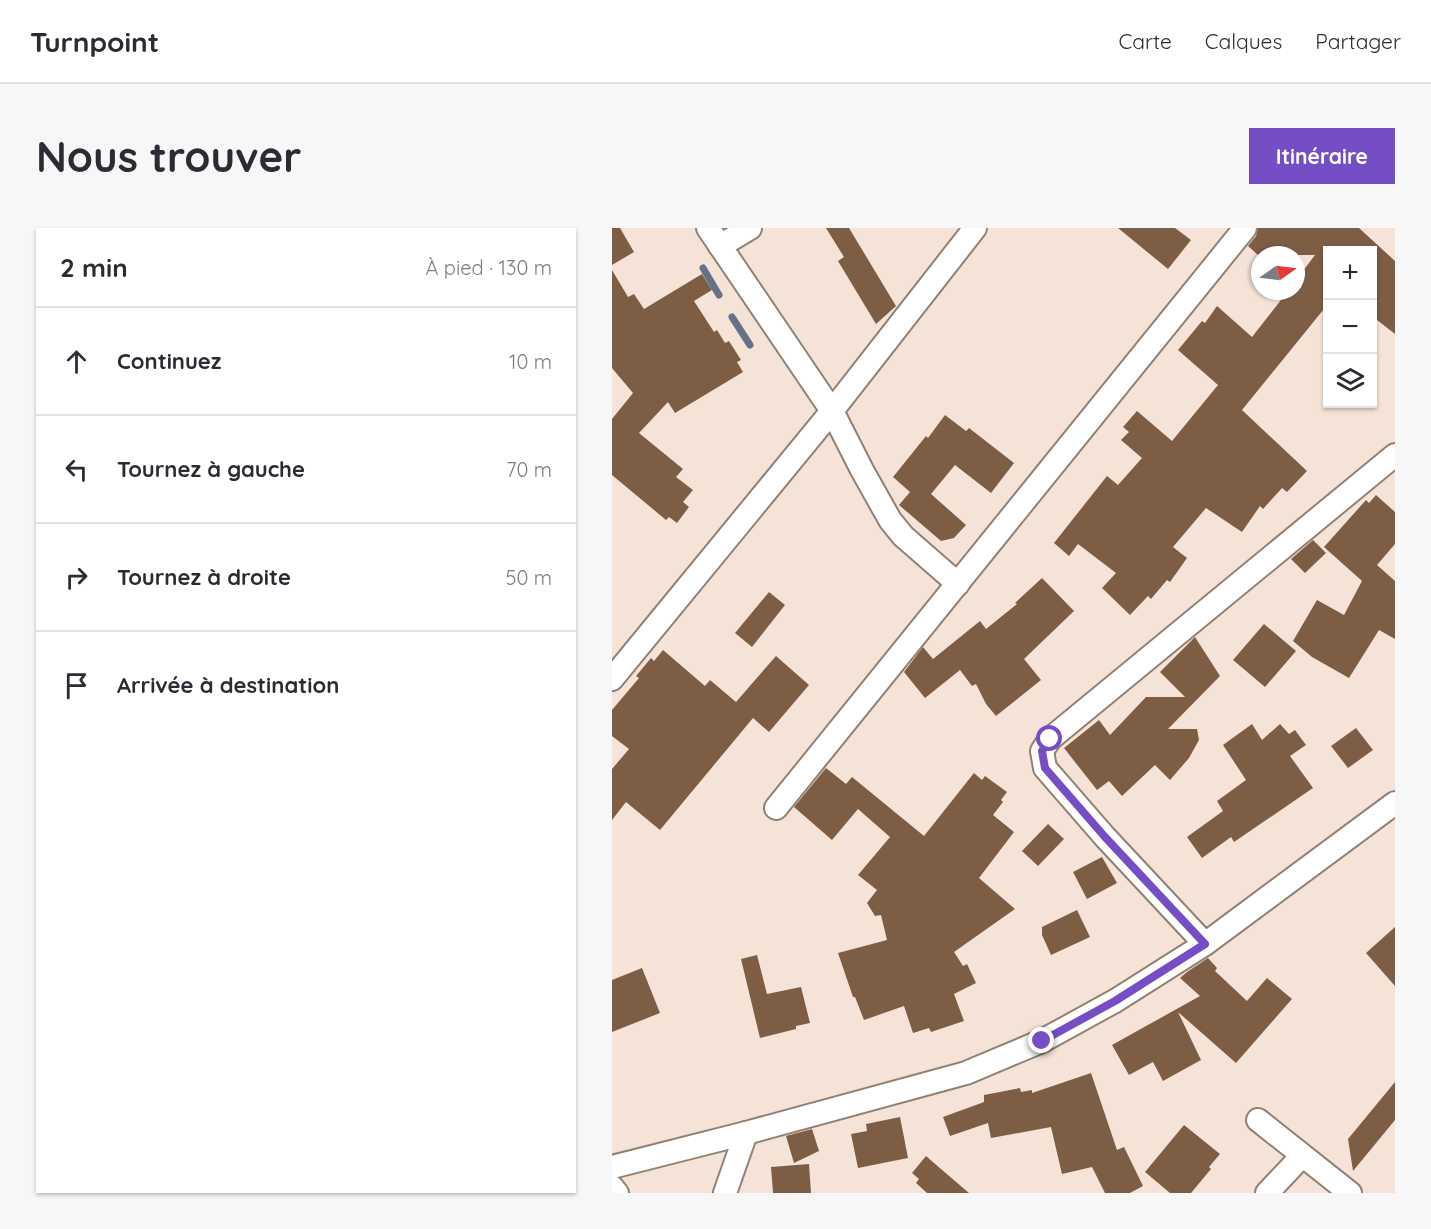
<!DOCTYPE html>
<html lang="fr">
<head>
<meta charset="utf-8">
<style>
  :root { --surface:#fff; --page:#f7f7f7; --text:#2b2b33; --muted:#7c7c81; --line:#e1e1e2; --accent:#754ec6 }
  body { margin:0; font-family:Quicksand,sans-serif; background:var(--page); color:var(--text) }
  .controls { position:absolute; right:18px; top:18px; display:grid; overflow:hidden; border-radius:0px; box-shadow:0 2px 4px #0004 }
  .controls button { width:54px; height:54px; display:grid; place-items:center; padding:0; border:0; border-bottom:2px solid var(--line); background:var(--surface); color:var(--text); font:30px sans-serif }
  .compass { position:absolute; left:639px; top:18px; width:54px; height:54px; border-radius:50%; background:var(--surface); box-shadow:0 2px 4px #0004; rotate:76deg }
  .stop { position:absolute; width:18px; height:18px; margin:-14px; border:4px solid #754ec6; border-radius:50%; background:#fff }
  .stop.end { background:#754ec6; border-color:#fff; box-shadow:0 2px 6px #0008 }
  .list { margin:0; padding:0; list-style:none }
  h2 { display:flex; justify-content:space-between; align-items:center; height:78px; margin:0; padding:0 24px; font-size:26px }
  h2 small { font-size:20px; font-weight:400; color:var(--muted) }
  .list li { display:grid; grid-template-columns:39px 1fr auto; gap:18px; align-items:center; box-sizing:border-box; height:108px; padding:0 24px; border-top:2px solid var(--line) }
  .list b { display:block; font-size:22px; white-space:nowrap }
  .list em { font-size:20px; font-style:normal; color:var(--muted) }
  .icon { flex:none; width:33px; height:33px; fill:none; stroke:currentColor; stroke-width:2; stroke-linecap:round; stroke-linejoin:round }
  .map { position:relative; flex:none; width:783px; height:965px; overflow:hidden; border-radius:0px }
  header { display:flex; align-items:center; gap:36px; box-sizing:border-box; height:84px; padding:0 30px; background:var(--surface); border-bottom:2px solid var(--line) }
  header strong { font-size:28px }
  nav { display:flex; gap:33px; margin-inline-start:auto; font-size:21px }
  .intro { display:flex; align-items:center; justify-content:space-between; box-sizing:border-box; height:144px; padding:0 36px }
  h1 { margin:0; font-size:42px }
  .button { padding:15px 27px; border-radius:0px; background:var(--accent); color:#fff; font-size:21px; font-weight:700 }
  main { display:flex; gap:36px; padding:0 36px }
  aside { flex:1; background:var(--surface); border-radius:0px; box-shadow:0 2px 4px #0004 }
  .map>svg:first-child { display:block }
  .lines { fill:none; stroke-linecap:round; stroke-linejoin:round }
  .stream { stroke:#667188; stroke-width:7 }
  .building { fill:#7e5d45 }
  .street-casing { stroke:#918175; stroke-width:26 }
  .street { stroke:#fff; stroke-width:22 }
  .route { stroke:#754ec6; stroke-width:8 }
</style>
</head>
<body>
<header>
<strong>Turnpoint</strong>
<nav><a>Carte</a><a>Calques</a><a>Partager</a></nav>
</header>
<div class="intro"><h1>Nous trouver</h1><a class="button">Itinéraire</a></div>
<main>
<aside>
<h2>2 min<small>À pied · 130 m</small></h2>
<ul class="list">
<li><svg class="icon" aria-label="ahead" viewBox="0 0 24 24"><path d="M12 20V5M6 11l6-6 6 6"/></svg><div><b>Continuez</b></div><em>10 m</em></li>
<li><svg class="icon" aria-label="left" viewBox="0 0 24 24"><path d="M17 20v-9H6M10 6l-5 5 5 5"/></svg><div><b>Tournez à gauche</b></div><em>70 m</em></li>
<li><svg class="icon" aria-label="right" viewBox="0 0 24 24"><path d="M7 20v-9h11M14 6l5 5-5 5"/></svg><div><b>Tournez à droite</b></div><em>50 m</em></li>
<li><svg class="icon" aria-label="arrive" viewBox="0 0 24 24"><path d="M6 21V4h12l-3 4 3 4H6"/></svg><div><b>Arrivée à destination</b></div></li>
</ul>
</aside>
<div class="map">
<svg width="783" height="965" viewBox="0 0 783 965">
  <rect width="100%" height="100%" fill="#f6e3d7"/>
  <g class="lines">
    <g class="stream">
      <path d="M91,40L107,67"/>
      <path d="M120,89L138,117"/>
    </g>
  </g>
  <g class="building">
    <path d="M0,0H8L22,24L0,37Z"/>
    <path d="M214,0H237L284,78L264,96L226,33L232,29Z"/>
    <path d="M506,0H563L579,12L556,41Z"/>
    <path d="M646,0H747L783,33V106L760,88V22H716V76L630,182L695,243L675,264L670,260L651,281L648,278L630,304L594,280L561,319L575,330L558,354L555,352L539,371L536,368L518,387L490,360L504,345L466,316L457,328L442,315L495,248L506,257L530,230L509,212L517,204L511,199L525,183L560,213L606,157L566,122L590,93L593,95L605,78L640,109L676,63H684V52L703,27H646L636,18L644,8Z"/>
    <path d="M0,42L16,69L22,66L32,81L90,46L100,62L82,73L102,104L105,102L113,115L117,113L129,132L125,134L131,144L63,185L56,174L27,205L71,241L64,249L81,262L71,274L77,279L65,295L57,289L54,292L0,247V191L21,165L0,140Z"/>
    <path d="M333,187L354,203L357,200L402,235L379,265L343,237L319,266L354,297L342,310L329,313L287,277L298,264L281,249L314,208L316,210Z"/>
    <path d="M764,267L783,284V316L765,337L783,353V411L767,402L737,450L700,429L681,413L705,372L732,387L750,353L712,319L754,272L757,275Z"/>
    <path d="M701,312L714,325L693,345L679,331Z"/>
    <path d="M430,350L462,383L412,431L429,452L384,488L374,476L364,456L360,458L348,442L313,470L292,444L311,419L321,431L368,393L374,401L405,376L403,375Z"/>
    <path d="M157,364L173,377L140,419L123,405Z"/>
    <path d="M652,396L684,423L653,459L621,432Z"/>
    <path d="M583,409L608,448L556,501H585L587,512L577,530L558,552L543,537L510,568L497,553L485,562L452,520L487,492L498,507L534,469H573L548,444Z"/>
    <path d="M51,422L93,458L98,452L124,474L164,428L197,457L157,504L141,490L48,602L14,574L0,592V541L17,521L0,508V482L27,450L24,448L39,430L42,433Z"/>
    <path d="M640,496L650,512L668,496L677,506L683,502L694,517L678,528L701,560L622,614L619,609L590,630L575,609L611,583L605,573L634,552L611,517Z"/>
    <path d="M744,500L761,522L736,540L719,518Z"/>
    <path d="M214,540L234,556L240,549L312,608L362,545L370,552L373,548L395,564L389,572L391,574L381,587L402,604L367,650L403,681L342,724L351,738L355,736L364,755L342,766L352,793L319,804L317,800L301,805L292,778L252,792L243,769H241L226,725L275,712L269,687L263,688L255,675L265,662L246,647L278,609L246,581L220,612L182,579Z"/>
    <path d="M436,596L452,611L426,638L410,623Z"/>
    <path d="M490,629L505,655L475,671L461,644Z"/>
    <path d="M465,682L478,709L439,727L430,707V699Z"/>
    <path d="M783,699V758L754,725Z"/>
    <path d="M145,727L155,766L189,759L198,795L184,798V801L148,810L129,731Z"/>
    <path d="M596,730L605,740L603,743L635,773L655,750L680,771L624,835L566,784L589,832L551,853L541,834L517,847L500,817L588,768L568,750L575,744Z"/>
    <path d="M30,740L48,785L0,804V752Z"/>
    <path d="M479,845L505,922L512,919L531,958L518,965H493L480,939L450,946L439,899L379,910L376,895L338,908L331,889L372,874V867L408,860L409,864L420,862V865Z"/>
    <path d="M783,854V892L741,943L736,911Z"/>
    <path d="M288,889L296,930L246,940L239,906L255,903L254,896Z"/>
    <path d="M572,897L608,926L597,939L599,941L579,965H558L533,944Z"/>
    <path d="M200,901L207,923L182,935L174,908Z"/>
    <path d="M314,928L322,935L357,965H315L304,955L307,951L300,945Z"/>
    <path d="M197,936L199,965H161L159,939Z"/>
  </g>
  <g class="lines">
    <defs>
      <g id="street">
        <path d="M96,0L220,183L250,242L278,292L291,308L346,356"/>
        <path d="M108,18L138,0"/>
        <path d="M0,451L220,183L363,0"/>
        <path d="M164,580L633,0"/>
        <path d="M593,716L493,609L433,540L430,523L438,511L783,227"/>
        <path d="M646,892L738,965"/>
        <path d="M0,939L134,905L354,845L430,813L503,773L593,716L783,575"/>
        <path d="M0,959L5,965"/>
        <path d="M113,965L134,905"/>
        <path d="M655,965L690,928"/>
      </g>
    </defs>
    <use href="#street" class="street-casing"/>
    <use href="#street" class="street"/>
  </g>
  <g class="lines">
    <path class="route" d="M430,813L503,773L593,716L493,609L433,540L430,523L438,511"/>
  </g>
</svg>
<div class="controls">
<button>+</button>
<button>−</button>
<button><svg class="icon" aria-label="layers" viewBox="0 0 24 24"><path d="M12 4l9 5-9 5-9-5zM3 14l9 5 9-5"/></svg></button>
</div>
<svg class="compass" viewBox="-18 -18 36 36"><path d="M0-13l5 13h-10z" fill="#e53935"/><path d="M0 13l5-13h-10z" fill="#7c7c81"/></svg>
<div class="stop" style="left:438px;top:511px"></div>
<div class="stop end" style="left:430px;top:813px"></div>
</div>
</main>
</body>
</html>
